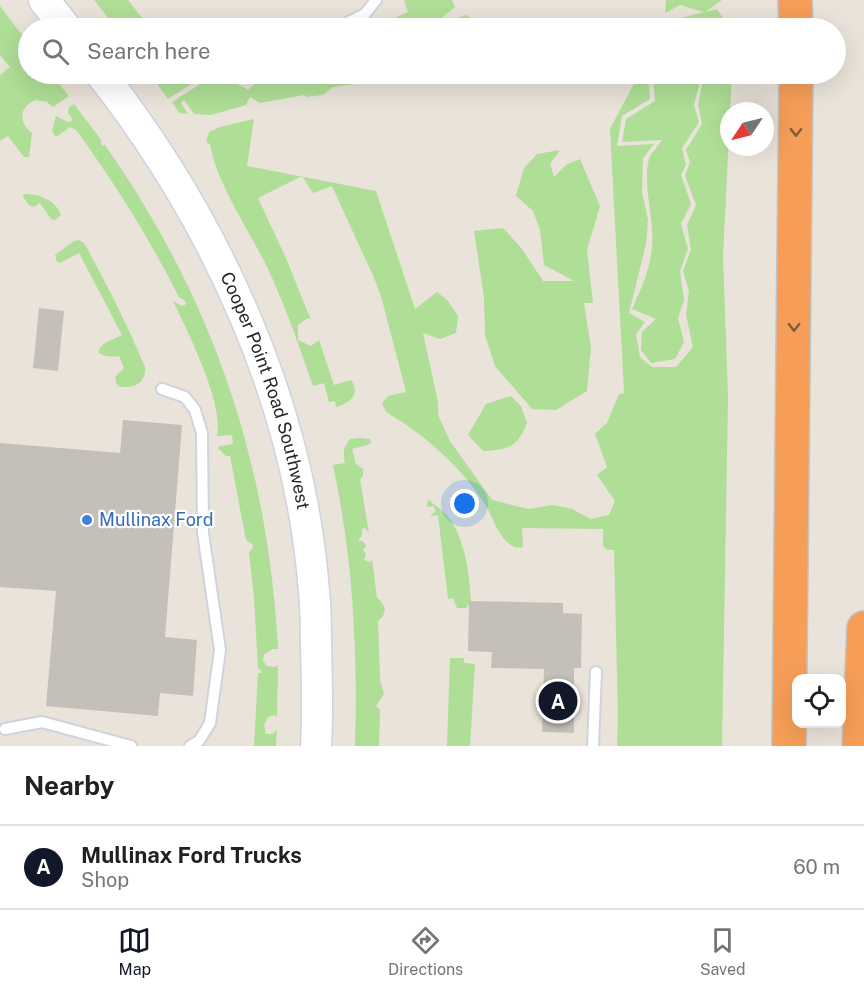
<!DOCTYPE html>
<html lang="en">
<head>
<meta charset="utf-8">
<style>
  :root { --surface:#fff; --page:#f2f2f2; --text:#202124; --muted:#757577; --line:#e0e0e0; --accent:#111827 }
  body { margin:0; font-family:"Public Sans",sans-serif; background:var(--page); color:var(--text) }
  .controls { position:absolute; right:18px; bottom:18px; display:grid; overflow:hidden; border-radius:12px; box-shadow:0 6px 24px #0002 }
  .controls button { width:54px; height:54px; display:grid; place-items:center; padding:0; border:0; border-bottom:2px solid var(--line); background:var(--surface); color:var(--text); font:30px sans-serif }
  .compass { position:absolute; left:720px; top:102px; width:54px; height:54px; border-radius:50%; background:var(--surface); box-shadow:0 6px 24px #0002; rotate:235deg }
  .you { position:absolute; left:465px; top:504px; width:21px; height:21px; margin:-15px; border:4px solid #fff; border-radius:50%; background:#1a73e8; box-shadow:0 0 0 9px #1a73e833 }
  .badge { display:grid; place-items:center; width:39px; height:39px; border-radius:50%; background:var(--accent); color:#fff; font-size:20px; font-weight:700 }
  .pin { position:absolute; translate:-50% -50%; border:3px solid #fff; box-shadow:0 2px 6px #0006 }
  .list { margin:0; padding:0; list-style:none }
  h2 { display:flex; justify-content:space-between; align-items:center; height:78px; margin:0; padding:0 24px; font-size:26px }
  h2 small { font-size:20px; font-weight:400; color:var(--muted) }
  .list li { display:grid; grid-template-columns:39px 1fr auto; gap:18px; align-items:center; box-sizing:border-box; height:84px; padding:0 24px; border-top:2px solid var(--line) }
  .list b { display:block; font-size:22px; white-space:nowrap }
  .list p { margin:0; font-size:20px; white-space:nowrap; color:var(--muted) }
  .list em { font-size:20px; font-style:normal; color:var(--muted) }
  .icon { flex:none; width:33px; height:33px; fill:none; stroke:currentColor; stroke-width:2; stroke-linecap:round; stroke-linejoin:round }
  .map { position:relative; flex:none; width:864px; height:746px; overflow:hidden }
  .search { position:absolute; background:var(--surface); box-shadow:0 6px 24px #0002; left:18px; right:18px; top:18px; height:66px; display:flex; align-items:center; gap:15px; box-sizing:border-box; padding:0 21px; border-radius:33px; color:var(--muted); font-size:22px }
  .sheet { height:162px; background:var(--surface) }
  nav { display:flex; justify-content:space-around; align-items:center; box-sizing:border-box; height:84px; border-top:2px solid var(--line); background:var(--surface); font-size:16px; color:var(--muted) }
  nav a { display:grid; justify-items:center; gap:3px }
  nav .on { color:var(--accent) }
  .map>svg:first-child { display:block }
  .green { fill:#afde97 }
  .building { fill:#c5bfb9 }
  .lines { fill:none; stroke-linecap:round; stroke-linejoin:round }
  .service-casing { stroke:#cfd2e0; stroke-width:14 }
  .secondary-casing { stroke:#cfd2e0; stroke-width:33 }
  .motorway-casing { stroke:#c3c3c3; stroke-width:36 }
  .service { stroke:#fff; stroke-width:10 }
  .secondary { stroke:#fff; stroke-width:30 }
  .motorway { stroke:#f69e58; stroke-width:33 }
  .oneway { stroke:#845d3d }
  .shop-dot { fill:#3f7fe0; stroke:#fff; stroke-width:2 }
  .labels { text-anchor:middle; stroke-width:4.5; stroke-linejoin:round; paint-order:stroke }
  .street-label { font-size:18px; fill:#272727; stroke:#fff }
  .shop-label { font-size:18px; fill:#366cbe; stroke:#fff; text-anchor:start }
</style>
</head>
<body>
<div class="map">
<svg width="864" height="746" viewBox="0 0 864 746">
  <rect width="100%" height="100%" fill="#e9e3d9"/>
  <g class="green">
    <path d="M94,0H128L150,28H116Z"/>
    <path d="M404,0H452L455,7L440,19L452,20L466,15L484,26V28H384L395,18L408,12Z"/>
    <path d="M666,0H722L705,12L717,9L726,23L727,28H705V23L676,28H662L665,22L704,12L680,5L665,13Z"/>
    <path d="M0,6L28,43V74H33L38,81H48L51,74L69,96L53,107L47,102L36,100C19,106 18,123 32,133L29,157H24L8,136L0,141V75L10,67L0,55Z"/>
    <path d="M150,74H185L191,81L203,74H207L168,99Z"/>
    <path d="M216,74C226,81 238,83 248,90C257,80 268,78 280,74H385L382,80L333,87L323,95L307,97L304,95L260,103L250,97L246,105L211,115L194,114L184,100L181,103L188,114L179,113L172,102Z"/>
    <path d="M639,74H648L650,99L622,116L617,146L654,144L643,158L642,192L648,220L646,244L629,313L645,322L636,334L640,357L652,367H676L693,347L686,315L689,291L683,271L691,250L687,225L696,205L685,176L690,162L686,150L702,124L698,105L703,80V74H732L723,256L728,397L722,746H617L618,716L614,550H607L603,546V529L522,528L523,547C503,552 494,519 486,506C462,467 425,435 386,412L382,403L388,396L406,392L382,300L375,280L332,186L313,193L302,176L258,198L285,256L311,320L308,318L298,325V340L311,346L319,340L334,385L351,380C361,394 350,403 336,407L335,401L329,402L324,383L313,386C299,346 286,307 268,269C250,231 217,185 210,144L206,142L209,132L220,127L254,119L247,166L376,191L415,309L437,292L448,301L458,316L456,333L440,339L423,333L438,402V415L450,441L492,500L529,509L552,505L572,509L591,519L609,515L615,501L597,475L607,467L595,434L607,423L619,394L624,393L610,129Z"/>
    <path d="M653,74H698L700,81L694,105L699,122L682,148L686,165L681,175L691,204L681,224L688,249L680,271L684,300L678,318L684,342L675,359L651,363L641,350L642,332L656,319L632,309C641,290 650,269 652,248C655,221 642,184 649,159C651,153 658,146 662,140L622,142L626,119L655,101Z"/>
    <path d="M74,104L102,141L100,142L103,146L105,145C213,299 268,462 278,649H273L264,654L263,661L267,666L274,667L278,665L277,718L275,715L268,717L264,725L266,734H272L277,730L276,746H254L258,673H261L262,671L258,668L254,598L249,552L253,548L252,544L246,540L230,456H226L218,448L220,446L233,444L232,435L217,436C224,404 188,332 173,301L182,306L185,305L186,302L179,297C149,238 115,183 76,130L70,127L56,137L52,131L56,116L68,122L72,121V118L68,113L69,107Z"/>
    <path d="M560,150L550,164L554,177L566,165L580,159L600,206L587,250L593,303H584L591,348L587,391L556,410L532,409L495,366L485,335L484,297L474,231L503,228L522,249L543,281H574L544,265L540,230L533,211L516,196L524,168L537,154Z"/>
    <path d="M24,194C39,194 56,200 61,215L55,220L51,219L40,203L34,207L29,205L23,197Z"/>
    <path d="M79,240L84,243C106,283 127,324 145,367C146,383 135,388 120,387L116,383L115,377L124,368L119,356C111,358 89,356 104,344C109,340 117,338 122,335L79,253L60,263L57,262L55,255L74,241Z"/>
    <path d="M511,396L521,406L527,423C517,448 509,449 483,451L468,435L486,404Z"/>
    <path d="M359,438L370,439L371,441L370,444L352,449L356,464L363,469V476L360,479L369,533L365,528L362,529V535L358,541H363L366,546L363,550L366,554L364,560L369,562L372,560L377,598L380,600L385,608L383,616L378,621L380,680L384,694L376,706L380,710L379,746H355C358,651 353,559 333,465L345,463C343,453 343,448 350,439Z"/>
    <path d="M428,500C435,505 444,511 449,518C466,542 469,573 471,601L466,608H457L453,598L448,599L438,515L430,516L436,511L433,506L427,507Z"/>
    <path d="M450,658H464V663L475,664L470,746H447Z"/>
  </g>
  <g class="building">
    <path d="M39,308L64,311L58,371L33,368Z"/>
    <path d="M123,420L182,425L165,637L197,640L193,696L160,693L158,716L46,706L56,591L0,587V443L120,453Z"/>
    <path d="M469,601L563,603V613L582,614L581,668H574V733L542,732L544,669L491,668L492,652L468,651Z"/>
  </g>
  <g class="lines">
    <defs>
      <g id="service">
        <path d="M337,28L365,14L376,0"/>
        <path d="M162,389L185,397L195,410L202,433L203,533L220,650L210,723L199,741L190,746"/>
        <path d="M5,729L42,722L131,746"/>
        <path d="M593,746L596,672"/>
      </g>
      <g id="secondary">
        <path d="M44,0L66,28"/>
        <path id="s1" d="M101,74C216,221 300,404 314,592C316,610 316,628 316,646C317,679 318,713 316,746"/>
      </g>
      <g id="motorway">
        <path d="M795,0L796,28"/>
        <path d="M789,746L796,74"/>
        <path d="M859,746L864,628"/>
      </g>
    </defs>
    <use href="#service" class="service-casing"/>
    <use href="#secondary" class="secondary-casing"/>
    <use href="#motorway" class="motorway-casing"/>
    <use href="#service" class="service"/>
    <use href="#secondary" class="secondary"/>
    <use href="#motorway" class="motorway"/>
  </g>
  <defs><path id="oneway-chevron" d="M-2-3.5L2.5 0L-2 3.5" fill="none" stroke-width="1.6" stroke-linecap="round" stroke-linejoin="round" transform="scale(1.5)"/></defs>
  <g class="oneway">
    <use href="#oneway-chevron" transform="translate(796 132) rotate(91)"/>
    <use href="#oneway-chevron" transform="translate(794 327) rotate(91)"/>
  </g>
  <circle class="shop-dot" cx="87" cy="520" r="6"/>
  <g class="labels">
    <g class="street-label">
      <text dy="6" stroke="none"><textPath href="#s1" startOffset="360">Cooper Point Road Southwest</textPath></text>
    </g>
    <g class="shop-label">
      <text x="99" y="526">Mullinax Ford</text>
    </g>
  </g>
</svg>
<div class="controls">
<button><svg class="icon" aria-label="locate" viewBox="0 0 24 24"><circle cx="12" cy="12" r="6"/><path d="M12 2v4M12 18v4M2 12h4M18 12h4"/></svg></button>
</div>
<svg class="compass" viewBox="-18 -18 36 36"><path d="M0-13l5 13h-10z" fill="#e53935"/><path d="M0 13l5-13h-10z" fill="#757577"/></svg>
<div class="you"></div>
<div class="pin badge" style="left:558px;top:701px">A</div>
<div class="search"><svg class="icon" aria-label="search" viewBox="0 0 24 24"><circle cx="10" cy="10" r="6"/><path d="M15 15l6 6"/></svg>Search here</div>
</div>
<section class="sheet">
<h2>Nearby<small></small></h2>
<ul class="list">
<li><span class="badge">A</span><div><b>Mullinax Ford Trucks</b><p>Shop</p></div><em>60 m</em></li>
</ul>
</section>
<nav>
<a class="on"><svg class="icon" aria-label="map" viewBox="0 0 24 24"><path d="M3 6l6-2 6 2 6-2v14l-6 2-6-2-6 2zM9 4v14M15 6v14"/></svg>Map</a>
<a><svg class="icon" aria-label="directions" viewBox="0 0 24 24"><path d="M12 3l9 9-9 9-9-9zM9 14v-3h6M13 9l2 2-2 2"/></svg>Directions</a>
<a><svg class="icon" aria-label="saved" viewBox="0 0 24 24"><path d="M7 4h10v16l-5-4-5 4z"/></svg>Saved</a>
</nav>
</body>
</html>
